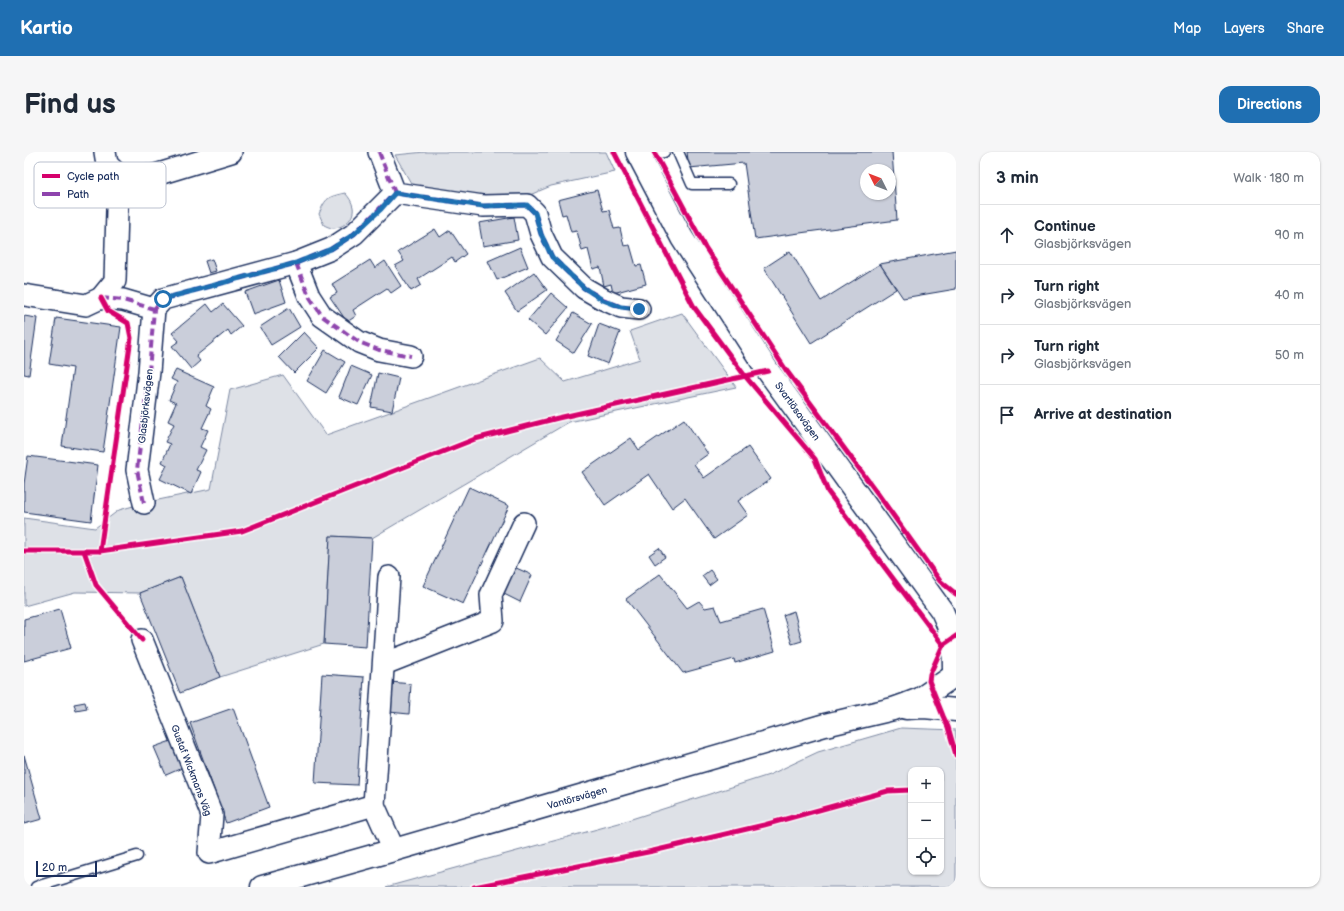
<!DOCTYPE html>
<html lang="en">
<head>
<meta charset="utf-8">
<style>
  :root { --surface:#fff; --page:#f6f6f7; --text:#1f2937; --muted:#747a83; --line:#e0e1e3; --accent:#1f6fb2 }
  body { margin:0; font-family:"Balsamiq Sans",sans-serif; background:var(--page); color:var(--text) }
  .controls { position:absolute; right:12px; bottom:12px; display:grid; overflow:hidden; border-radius:8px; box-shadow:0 1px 3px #0004 }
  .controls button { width:36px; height:36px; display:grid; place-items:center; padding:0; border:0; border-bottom:1px solid var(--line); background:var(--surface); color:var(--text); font:20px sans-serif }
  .compass { position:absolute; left:836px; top:12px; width:36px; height:36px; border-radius:50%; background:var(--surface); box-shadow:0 1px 3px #0004; rotate:312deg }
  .scale { position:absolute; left:12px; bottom:10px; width:61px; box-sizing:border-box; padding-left:4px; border:2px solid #1b2f5e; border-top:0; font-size:11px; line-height:14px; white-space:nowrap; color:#1b2f5e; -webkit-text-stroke:3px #fff; paint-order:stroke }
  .stop { position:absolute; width:12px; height:12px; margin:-9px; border:3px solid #1f6fb2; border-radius:50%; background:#fff }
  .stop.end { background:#1f6fb2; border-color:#fff; box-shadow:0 1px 4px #0008 }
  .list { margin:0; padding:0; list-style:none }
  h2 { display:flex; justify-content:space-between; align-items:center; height:52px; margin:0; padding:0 16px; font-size:17px }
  h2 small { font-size:13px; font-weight:400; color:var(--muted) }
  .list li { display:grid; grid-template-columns:26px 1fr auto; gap:12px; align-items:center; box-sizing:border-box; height:60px; padding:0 16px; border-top:1px solid var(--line) }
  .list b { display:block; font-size:15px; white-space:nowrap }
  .list p { margin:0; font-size:13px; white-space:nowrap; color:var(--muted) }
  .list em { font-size:13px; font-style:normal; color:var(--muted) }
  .icon { flex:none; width:22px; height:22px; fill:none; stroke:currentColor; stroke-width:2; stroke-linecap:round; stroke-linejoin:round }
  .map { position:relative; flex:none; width:932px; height:735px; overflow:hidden; border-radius:12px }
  header { display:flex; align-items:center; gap:24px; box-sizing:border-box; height:56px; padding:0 20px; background:var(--accent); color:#fff }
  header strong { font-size:19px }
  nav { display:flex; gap:22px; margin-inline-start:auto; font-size:14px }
  .intro { display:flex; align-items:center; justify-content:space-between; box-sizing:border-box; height:96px; padding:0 24px }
  h1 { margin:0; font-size:28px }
  .button { padding:10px 18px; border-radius:12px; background:var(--accent); color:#fff; font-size:14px; font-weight:700 }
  main { display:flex; gap:24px; padding:0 24px }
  aside { flex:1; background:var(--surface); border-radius:12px; box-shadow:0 1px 3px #0004 }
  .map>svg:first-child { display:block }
  .green { fill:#dee1e7; stroke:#7c88a2; fill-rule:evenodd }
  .building { fill:#caceda; stroke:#1b2f5e; fill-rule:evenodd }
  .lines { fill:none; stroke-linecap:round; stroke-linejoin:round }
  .lane-casing { stroke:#1b2f5e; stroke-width:13 }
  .street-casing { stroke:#1b2f5e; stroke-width:24 }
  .secondary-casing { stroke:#1b2f5e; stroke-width:25 }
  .lane { stroke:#fff; stroke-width:10 }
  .street { stroke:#fff; stroke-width:21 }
  .secondary { stroke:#fff; stroke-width:22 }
  .quiet { stroke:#8e44ad; stroke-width:4; stroke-dasharray:8 4; stroke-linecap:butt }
  .cycleway-casing { stroke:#fff; stroke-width:8 }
  .cycleway { stroke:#d6006c; stroke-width:5 }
  .route { stroke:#1f6fb2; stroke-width:5 }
  .labels { text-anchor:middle; stroke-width:3; stroke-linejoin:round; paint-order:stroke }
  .street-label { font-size:10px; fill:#1b2f5e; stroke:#fff }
  .key { fill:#fff; stroke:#bbc1cf; stroke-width:1 }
  .key-label { font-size:11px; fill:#1b2f5e }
</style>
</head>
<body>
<header>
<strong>Kartio</strong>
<nav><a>Map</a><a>Layers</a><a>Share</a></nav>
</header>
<div class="intro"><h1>Find us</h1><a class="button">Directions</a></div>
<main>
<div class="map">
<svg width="932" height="735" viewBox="0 0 932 735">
  <rect width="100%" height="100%" fill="#fff"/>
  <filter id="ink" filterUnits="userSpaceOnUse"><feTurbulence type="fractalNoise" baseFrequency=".025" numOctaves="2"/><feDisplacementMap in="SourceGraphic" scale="8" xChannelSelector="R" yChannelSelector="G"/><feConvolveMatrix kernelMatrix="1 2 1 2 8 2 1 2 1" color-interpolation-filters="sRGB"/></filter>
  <g filter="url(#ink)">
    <g class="green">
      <path d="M401,0H582L591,20L527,34L494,48L388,33L371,3Z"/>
      <path d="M321,41C325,45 328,50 329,55C331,66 320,76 309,76C306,76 302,74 300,73L295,62C302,45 304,45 321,41Z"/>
      <path d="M658,161L712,235L545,270L348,386L306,384L300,492L196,525L157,425L116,441L51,440L0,454V366L71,376L95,358L120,351L187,337L206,238L259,223L302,283L516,206L541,230L616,207L606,179Z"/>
      <path d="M877,576L932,578V735H362L595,671L745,623L794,600ZM887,618H917V720H887Z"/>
    </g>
    <g class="building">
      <path d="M663,0H868L873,68L731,87L720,11L665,16ZM842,18H866V42H842Z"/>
      <path d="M573,38L579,59L585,58L590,77L596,76L600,94L606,93L612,114L617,113L622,132L589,141L587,132L580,134L576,115L569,117L564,97L558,99L553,79L547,80L542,62L538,63L534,48Z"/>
      <path d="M490,65L494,88L459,94L455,71Z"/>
      <path d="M411,77L416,85L426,78L442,102L431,110L428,105L394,127L397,133L387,139L371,114L380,109L374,100Z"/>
      <path d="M496,95L504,115L473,128L464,109Z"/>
      <path d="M932,98V137L879,146L856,112Z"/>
      <path d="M766,99L797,149L856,112L872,137L787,191L740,116Z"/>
      <path d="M188,107L192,119L185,121L181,109Z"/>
      <path d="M346,108L351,116L361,109L377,134L367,141L363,136L329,158L332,164L323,170L306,145L313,141L308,132Z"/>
      <path d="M510,120L523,138L493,159L481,141Z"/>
      <path d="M255,128L262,150L229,162L221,140Z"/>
      <path d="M527,141L544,156L521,183L504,168Z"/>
      <path d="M183,152L189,160L199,152L218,174L207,183L204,178L172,204L176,209L167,217L148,194L155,189L148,181Z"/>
      <path d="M265,156L276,175L247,193L236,175Z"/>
      <path d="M549,161L568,172L550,201L532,189Z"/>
      <path d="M0,164L13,166L5,223L0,222Z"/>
      <path d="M32,166L97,175L79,300L38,294L49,216L25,212Z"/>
      <path d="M575,172L596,180L584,212L564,204Z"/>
      <path d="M280,180L295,196L270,221L255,205Z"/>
      <path d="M301,198L321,210L302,241L283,229Z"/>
      <path d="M327,214L348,223L334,253L315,245Z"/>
      <path d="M152,218L190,235L182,254L187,257L178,276L184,278L176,295L182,298L172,318L177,320L167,342L136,327L143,313L138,310L146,292L141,290L150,272L144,269L152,251L145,248L153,230L147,227Z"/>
      <path d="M354,221L375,226L368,259L347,255Z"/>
      <path d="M660,267L684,302L670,312L680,326L724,295L747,327L714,349L724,363L690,387L661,346L648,356L625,322L581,353L558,320L607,286L615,298Z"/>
      <path d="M4,304L74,313L67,369L0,360V332Z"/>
      <path d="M445,335L485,354L439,452L399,434Z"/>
      <path d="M306,384L348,386L342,495L300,492Z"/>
      <path d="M635,396L641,405L631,412L625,403Z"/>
      <path d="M490,415L508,423L496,450L478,441Z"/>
      <path d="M686,418L693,427L685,433L678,424Z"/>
      <path d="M636,422L663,456L675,449L681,456L691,454L697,469L739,457L751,499L711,511L710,507L659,521L602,447Z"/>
      <path d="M157,425L196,525L156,541L116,441Z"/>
      <path d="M36,457L47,496L0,509V467Z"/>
      <path d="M770,459L778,489L768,492L759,463Z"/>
      <path d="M298,522L340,525L333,633L291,631Z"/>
      <path d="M367,530L387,532L385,562L365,560Z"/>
      <path d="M61,550L63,557L52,559L50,552Z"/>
      <path d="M209,556L245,655L202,671L166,571Z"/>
      <path d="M147,589L158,616L142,623L130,595Z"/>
      <path d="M0,603L18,667L0,672Z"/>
    </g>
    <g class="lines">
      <defs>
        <g id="lane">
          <path d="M654,0L668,32H705"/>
          <path d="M614,3L640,0"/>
          <path d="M12,735L113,704"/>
        </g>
        <g id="street">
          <path d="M81,0L83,12L94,23L128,24L207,0"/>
          <path d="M355,0L371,41L459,54L503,53L511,61L517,82L528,105L560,136L579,147L597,155L615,157"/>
          <path d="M272,111L285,144L298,164L335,190L355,198L387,204"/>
          <path d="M0,143L62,153L77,146L91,129L94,23"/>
          <path d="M77,146L99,148L130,157"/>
          <path d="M120,351L113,318L125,220L130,157L139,147L272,111L307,97L330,82L371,41"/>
          <path d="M365,425L350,653L370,698"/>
          <path d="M118,488L188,663L185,701L350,653"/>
          <path d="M360,512L469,469L467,443L500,371"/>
        </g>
        <g id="secondary">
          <path d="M613,0L658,86L744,219L918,459C928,480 930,495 930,518"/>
          <path d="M882,556L900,555L932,558"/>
          <path d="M238,735L370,698L801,573L869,557L883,552L896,547L928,525"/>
        </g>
      </defs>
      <use href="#lane" class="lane-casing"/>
      <use href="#street" class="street-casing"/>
      <use href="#secondary" class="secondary-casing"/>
      <use href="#lane" class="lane"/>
      <use href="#street" class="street"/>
      <use href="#secondary" class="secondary"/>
      <g class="quiet">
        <path d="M355,0L371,41L459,54L503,53L511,61L517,82L528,105L560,136L579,147L597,155L615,157"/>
        <path d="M272,111L285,144L298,164L335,190L355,198L387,204"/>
        <path d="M77,146L99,148L130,157"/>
        <path d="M120,351L113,318L125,220L130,157L139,147L272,111L307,97L330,82L371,41"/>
      </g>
      <defs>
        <g id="cycleway">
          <path d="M590,0L670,155L721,224L791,307L804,340L919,493"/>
          <path d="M630,0L681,95L762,218L854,342L916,429L932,442"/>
          <path d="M0,399H76L218,379L451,287L534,266L744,219"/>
          <path d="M60,399L72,433L118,488"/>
          <path d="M76,399L107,186L104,171L84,159L77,146"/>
          <path d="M932,484L919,493L906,522L905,529L919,564L924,575L932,603"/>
          <path d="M450,735L629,699L740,673L864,639L887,638"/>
        </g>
      </defs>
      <use href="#cycleway" class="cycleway-casing"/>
      <use href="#cycleway" class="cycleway"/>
    </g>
  </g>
  <g class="lines" filter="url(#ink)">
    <path class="route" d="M139,147L272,111L307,97L330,82L356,58L371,41L459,54L503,53L511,61L517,82L528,105L560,136L579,148L597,155L615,157"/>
  </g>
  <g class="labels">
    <g class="street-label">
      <text transform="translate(121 254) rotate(-84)" y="4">Glasbjörksvägen</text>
      <text transform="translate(774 259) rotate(54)" y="4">Svartlösavägen</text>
      <text transform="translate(168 618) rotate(69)" y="4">Gustaf Wickmans Väg</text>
      <text transform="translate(553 645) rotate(-16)" y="4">Vantörsvägen</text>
    </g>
  </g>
  <rect x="10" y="10" width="132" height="46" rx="6" class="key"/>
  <rect x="18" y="22" width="18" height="4" fill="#d6006c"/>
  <rect x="18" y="40" width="18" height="4" fill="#8e44ad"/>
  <g class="key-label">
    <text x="43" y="28">Cycle path</text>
    <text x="43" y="46">Path</text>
  </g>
</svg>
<div class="controls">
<button>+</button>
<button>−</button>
<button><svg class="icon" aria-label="locate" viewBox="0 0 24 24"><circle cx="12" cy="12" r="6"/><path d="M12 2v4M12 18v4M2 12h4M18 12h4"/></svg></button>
</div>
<svg class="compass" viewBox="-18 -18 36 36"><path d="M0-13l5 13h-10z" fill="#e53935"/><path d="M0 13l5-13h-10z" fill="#747a83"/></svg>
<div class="scale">20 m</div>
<div class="stop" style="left:139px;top:147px"></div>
<div class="stop end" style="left:615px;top:157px"></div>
</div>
<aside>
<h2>3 min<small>Walk · 180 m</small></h2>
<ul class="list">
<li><svg class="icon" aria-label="ahead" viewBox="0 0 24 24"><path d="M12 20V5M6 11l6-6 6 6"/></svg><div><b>Continue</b><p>Glasbjörksvägen</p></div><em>90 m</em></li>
<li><svg class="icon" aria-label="right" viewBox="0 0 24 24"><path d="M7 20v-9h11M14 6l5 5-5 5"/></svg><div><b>Turn right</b><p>Glasbjörksvägen</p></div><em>40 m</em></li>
<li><svg class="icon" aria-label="right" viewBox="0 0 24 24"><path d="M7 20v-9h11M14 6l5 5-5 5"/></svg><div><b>Turn right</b><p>Glasbjörksvägen</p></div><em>50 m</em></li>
<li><svg class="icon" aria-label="arrive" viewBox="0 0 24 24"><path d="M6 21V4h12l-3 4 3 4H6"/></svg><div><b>Arrive at destination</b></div></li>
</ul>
</aside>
</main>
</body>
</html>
